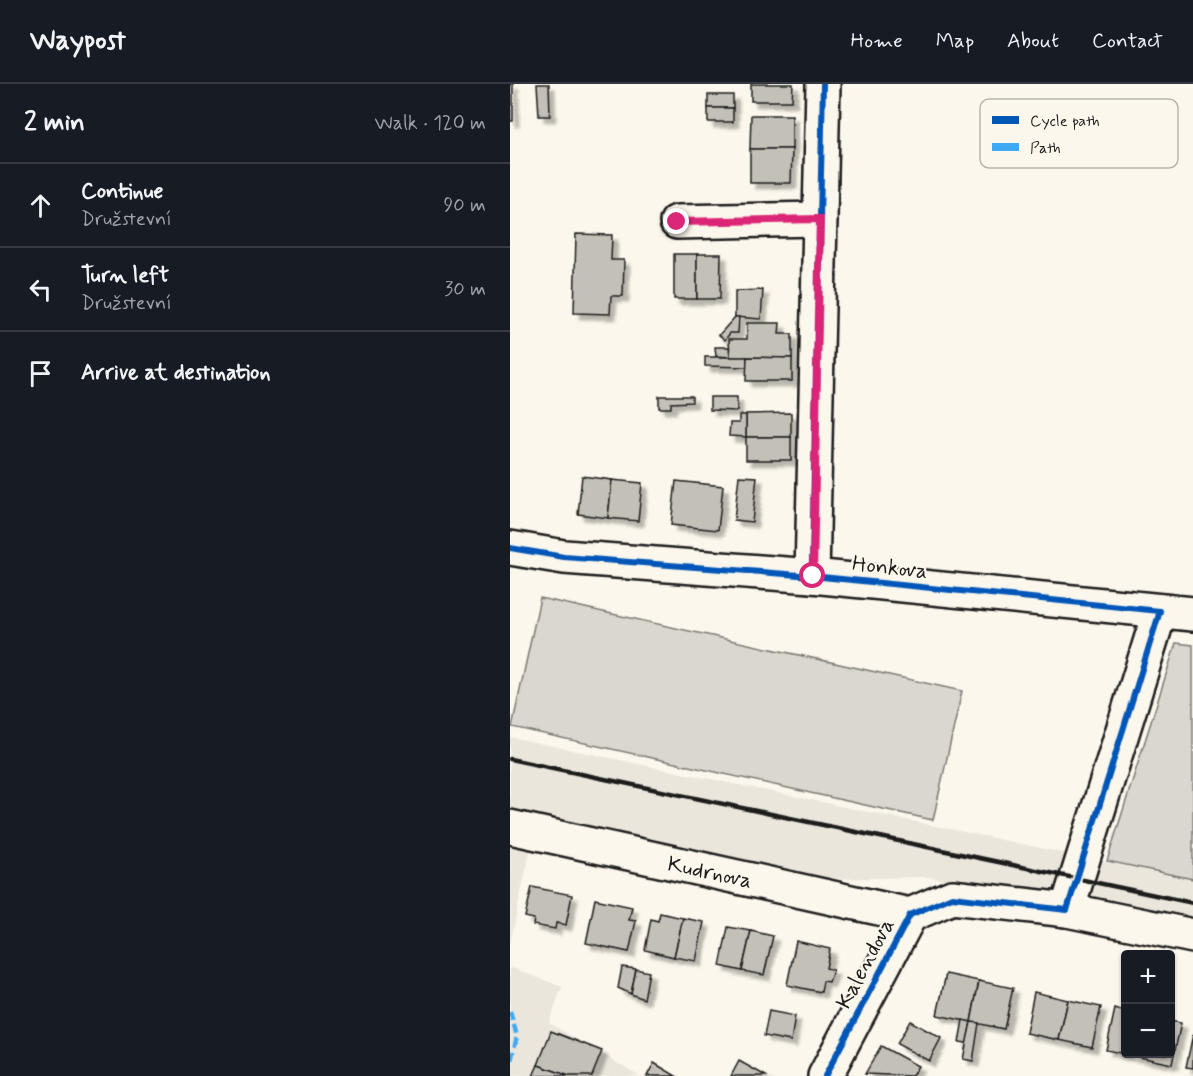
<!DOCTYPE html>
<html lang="en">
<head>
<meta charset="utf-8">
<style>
  :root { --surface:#171b24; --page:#20242c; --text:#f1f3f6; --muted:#9ea1a6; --line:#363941 }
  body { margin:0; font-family:Mynerve,sans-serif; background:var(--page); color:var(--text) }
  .controls { position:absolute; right:18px; bottom:18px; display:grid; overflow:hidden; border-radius:6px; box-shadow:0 2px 4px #0004 }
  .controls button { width:54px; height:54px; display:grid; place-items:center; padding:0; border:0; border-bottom:2px solid var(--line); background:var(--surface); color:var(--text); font:30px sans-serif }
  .stop { position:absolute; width:18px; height:18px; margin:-14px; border:4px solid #db2777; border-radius:50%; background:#fff }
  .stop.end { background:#db2777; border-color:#fff; box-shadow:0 2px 6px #0008 }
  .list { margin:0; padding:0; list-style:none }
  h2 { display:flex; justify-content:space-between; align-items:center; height:78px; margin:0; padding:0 24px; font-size:26px }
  h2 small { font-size:20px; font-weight:400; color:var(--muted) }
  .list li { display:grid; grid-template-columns:39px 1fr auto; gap:18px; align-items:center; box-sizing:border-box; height:84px; padding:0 24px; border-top:2px solid var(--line) }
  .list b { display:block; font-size:22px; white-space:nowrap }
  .list p { margin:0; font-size:20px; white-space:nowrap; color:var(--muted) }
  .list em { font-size:20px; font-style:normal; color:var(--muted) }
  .icon { flex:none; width:33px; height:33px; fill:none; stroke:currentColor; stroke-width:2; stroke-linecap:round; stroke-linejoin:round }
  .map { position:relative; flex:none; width:683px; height:992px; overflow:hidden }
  header { display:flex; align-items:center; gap:36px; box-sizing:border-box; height:84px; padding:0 30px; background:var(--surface); border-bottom:2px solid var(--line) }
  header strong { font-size:28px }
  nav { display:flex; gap:33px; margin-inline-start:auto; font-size:21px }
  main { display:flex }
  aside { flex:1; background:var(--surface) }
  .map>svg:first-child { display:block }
  .built { fill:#eae6dc }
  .green { fill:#dad7ce; stroke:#7b7a75; stroke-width:1.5 }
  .building { fill:#c3c0b8; stroke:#1c1c1c; stroke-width:1.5; filter:url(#shadow) }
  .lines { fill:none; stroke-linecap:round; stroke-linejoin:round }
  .minor-casing { stroke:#1c1c1c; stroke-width:38 }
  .minor { stroke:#fbf7ec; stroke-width:33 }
  .rail { stroke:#1c1c1c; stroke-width:4.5 }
  .quiet { stroke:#3fa9f5; stroke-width:4.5; stroke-dasharray:9 4.5; stroke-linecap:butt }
  .cycleway-casing { stroke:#fbf7ec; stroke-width:10 }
  .cycleway { stroke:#0057b8; stroke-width:6 }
  .route { stroke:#db2777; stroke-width:8 }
  .labels { text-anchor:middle; stroke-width:4.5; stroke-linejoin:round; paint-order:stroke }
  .street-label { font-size:22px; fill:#1c1c1c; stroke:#fbf7ec }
  .key { fill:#fbf7ec; stroke:#b8b5ae; stroke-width:1.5 }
  .key-label { font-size:16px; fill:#1c1c1c }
</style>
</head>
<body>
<header>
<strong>Waypost</strong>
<nav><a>Home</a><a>Map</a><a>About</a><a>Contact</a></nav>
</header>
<main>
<aside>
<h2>2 min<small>Walk · 120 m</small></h2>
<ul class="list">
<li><svg class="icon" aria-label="ahead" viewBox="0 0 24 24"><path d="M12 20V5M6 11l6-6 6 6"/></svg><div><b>Continue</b><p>Družstevní</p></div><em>90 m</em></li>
<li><svg class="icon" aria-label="left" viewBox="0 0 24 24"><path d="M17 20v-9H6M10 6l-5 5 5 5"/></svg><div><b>Turn left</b><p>Družstevní</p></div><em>30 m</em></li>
<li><svg class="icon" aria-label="arrive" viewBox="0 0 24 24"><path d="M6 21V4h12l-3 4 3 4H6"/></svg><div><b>Arrive at destination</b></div></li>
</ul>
</aside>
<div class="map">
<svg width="683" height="992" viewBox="0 0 683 992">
  <defs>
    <filter id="shadow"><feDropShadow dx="5.5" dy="5.5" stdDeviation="1.5" flood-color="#0004"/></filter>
  </defs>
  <rect width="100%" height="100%" fill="#fbf7ec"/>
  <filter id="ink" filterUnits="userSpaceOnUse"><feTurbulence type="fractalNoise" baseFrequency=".0167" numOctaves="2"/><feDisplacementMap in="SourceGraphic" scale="12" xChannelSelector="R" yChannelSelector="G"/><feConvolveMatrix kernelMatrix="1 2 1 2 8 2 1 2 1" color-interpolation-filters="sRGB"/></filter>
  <g filter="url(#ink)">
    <g class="built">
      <path d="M0,653L683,796V844L419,793L309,795L0,730Z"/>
      <path d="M0,754L22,758L0,860Z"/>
      <path d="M0,883L52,903L39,939L130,992H0Z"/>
    </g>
    <g class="green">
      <path d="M30,514L452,607L423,736L2,643Z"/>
      <path d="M666,559L683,561V795L597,777Z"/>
    </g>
    <g class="building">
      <rect x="0" y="0" width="3" height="37"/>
      <path d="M27,0H39L40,32H29Z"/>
      <path d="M241,0H283L282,17H241Z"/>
      <rect x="198" y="11" width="25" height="13"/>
      <rect x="198" y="24" width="25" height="14"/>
      <path d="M241,31H282V65H240Z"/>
      <path d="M240,65H282L281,99H240Z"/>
      <path d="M66,150L102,151L101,176H114L113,212H101L100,230L64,229Z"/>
      <rect x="164" y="170" width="23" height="45"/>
      <path d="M187,170H211L210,215H187Z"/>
      <path d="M253,206L251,235L225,233V207Z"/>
      <path d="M225,233H229L228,249H220L215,256L209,251Z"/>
      <path d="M237,239H270L269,250H282V274L220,273L219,255H237Z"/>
      <path d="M205,263H219L220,273L206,272Z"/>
      <path d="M195,273H237V283L195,282Z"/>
      <path d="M237,273L282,274V297H236Z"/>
      <path d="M149,312H182V318L161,319V324H149Z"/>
      <path d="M200,313H227V327L200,326Z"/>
      <path d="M281,329V353H236V330Z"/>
      <path d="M229,331H236V353L219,352L220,339H229Z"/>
      <rect x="236" y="353" width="45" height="23"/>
      <path d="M72,392L102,396L98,434L68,430Z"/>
      <path d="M229,392L247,393L242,438L224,436Z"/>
      <path d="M102,396L132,399L128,437L98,434Z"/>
      <path d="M166,397L213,402L208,446L161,441Z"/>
      <path d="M22,803L62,811L56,841L46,839L45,845L23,841L24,835L15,833Z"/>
      <path d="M85,815L122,823L119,836L126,837L119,868L76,859Z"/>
      <path d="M150,829L173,834L164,873L135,866L141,835L148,837Z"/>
      <path d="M173,834L194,838L186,877L164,873Z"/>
      <path d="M218,843L241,847L232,887L210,882Z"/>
      <path d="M241,847L263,852L254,891L232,887Z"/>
      <path d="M286,857L320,865L316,884L323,886L319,898L313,897L311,908L277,901Z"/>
      <path d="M112,883L126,885L121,910L108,904Z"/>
      <path d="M126,885L139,888L134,915L121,910Z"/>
      <path d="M436,890L469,897L461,938L427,931Z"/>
      <path d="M469,897L503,904L494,945L461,938Z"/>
      <path d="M524,908L558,916L549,956L516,949Z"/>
      <path d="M558,916L591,923L582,963L549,956Z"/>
      <path d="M605,925L616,928V970H630L629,973L596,966Z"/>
      <path d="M259,927L285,932L281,957L254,952Z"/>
      <path d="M453,936L461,938L457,959L449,958Z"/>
      <path d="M400,937L431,954L419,977L387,960Z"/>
      <path d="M660,937L671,939L662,980L629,973L630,970H660Z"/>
      <path d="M461,938L469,939L463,977L453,975Z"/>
      <path d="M41,947L92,967L82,992H59L28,981Z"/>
      <path d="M683,950V984L676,983Z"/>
      <path d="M371,962L408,982L402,992L355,990Z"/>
      <path d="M229,977L256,992H221Z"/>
      <path d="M144,979L166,992H137Z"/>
      <path d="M28,981L59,992H23Z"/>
    </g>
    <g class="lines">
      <defs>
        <g id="minor">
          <path d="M167,138L310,135"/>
          <path d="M0,464L54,473L302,492L683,530"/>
          <path d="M302,492L313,0"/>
          <path d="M0,743L400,831"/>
          <path d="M557,826L650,527"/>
          <path d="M315,992L400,831L442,813L557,826L683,852"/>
        </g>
      </defs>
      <use href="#minor" class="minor-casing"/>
      <use href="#minor" class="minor"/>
      <path class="rail" d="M0,675L683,819"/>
      <path class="quiet" d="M0,928L7,952L0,981"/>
      <defs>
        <g id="cycleway">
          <path d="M0,464L54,473L302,492L650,527L557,826L442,813L400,831L315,992"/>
          <path d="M302,492L313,0"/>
        </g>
      </defs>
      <use href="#cycleway" class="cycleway-casing"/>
      <use href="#cycleway" class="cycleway"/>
    </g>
  </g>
  <g class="lines" filter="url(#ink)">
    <path class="route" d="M167,138L310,135L303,492"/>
  </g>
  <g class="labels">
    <g class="street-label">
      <text transform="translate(380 482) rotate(6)" y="8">Honkova</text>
      <text transform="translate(200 787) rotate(12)" y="8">Kudrnova</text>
      <text transform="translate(354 879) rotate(-62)" y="8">Kalendova</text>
    </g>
  </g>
  <rect x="470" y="15" width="198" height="69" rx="9" class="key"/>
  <rect x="482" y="32" width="27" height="8" fill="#0057b8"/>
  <rect x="482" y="59" width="27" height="8" fill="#3fa9f5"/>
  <g class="key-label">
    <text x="520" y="42">Cycle path</text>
    <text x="520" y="69">Path</text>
  </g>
</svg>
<div class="controls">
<button>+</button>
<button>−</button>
</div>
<div class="stop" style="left:303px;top:492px"></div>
<div class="stop end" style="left:167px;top:138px"></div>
</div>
</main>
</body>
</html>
